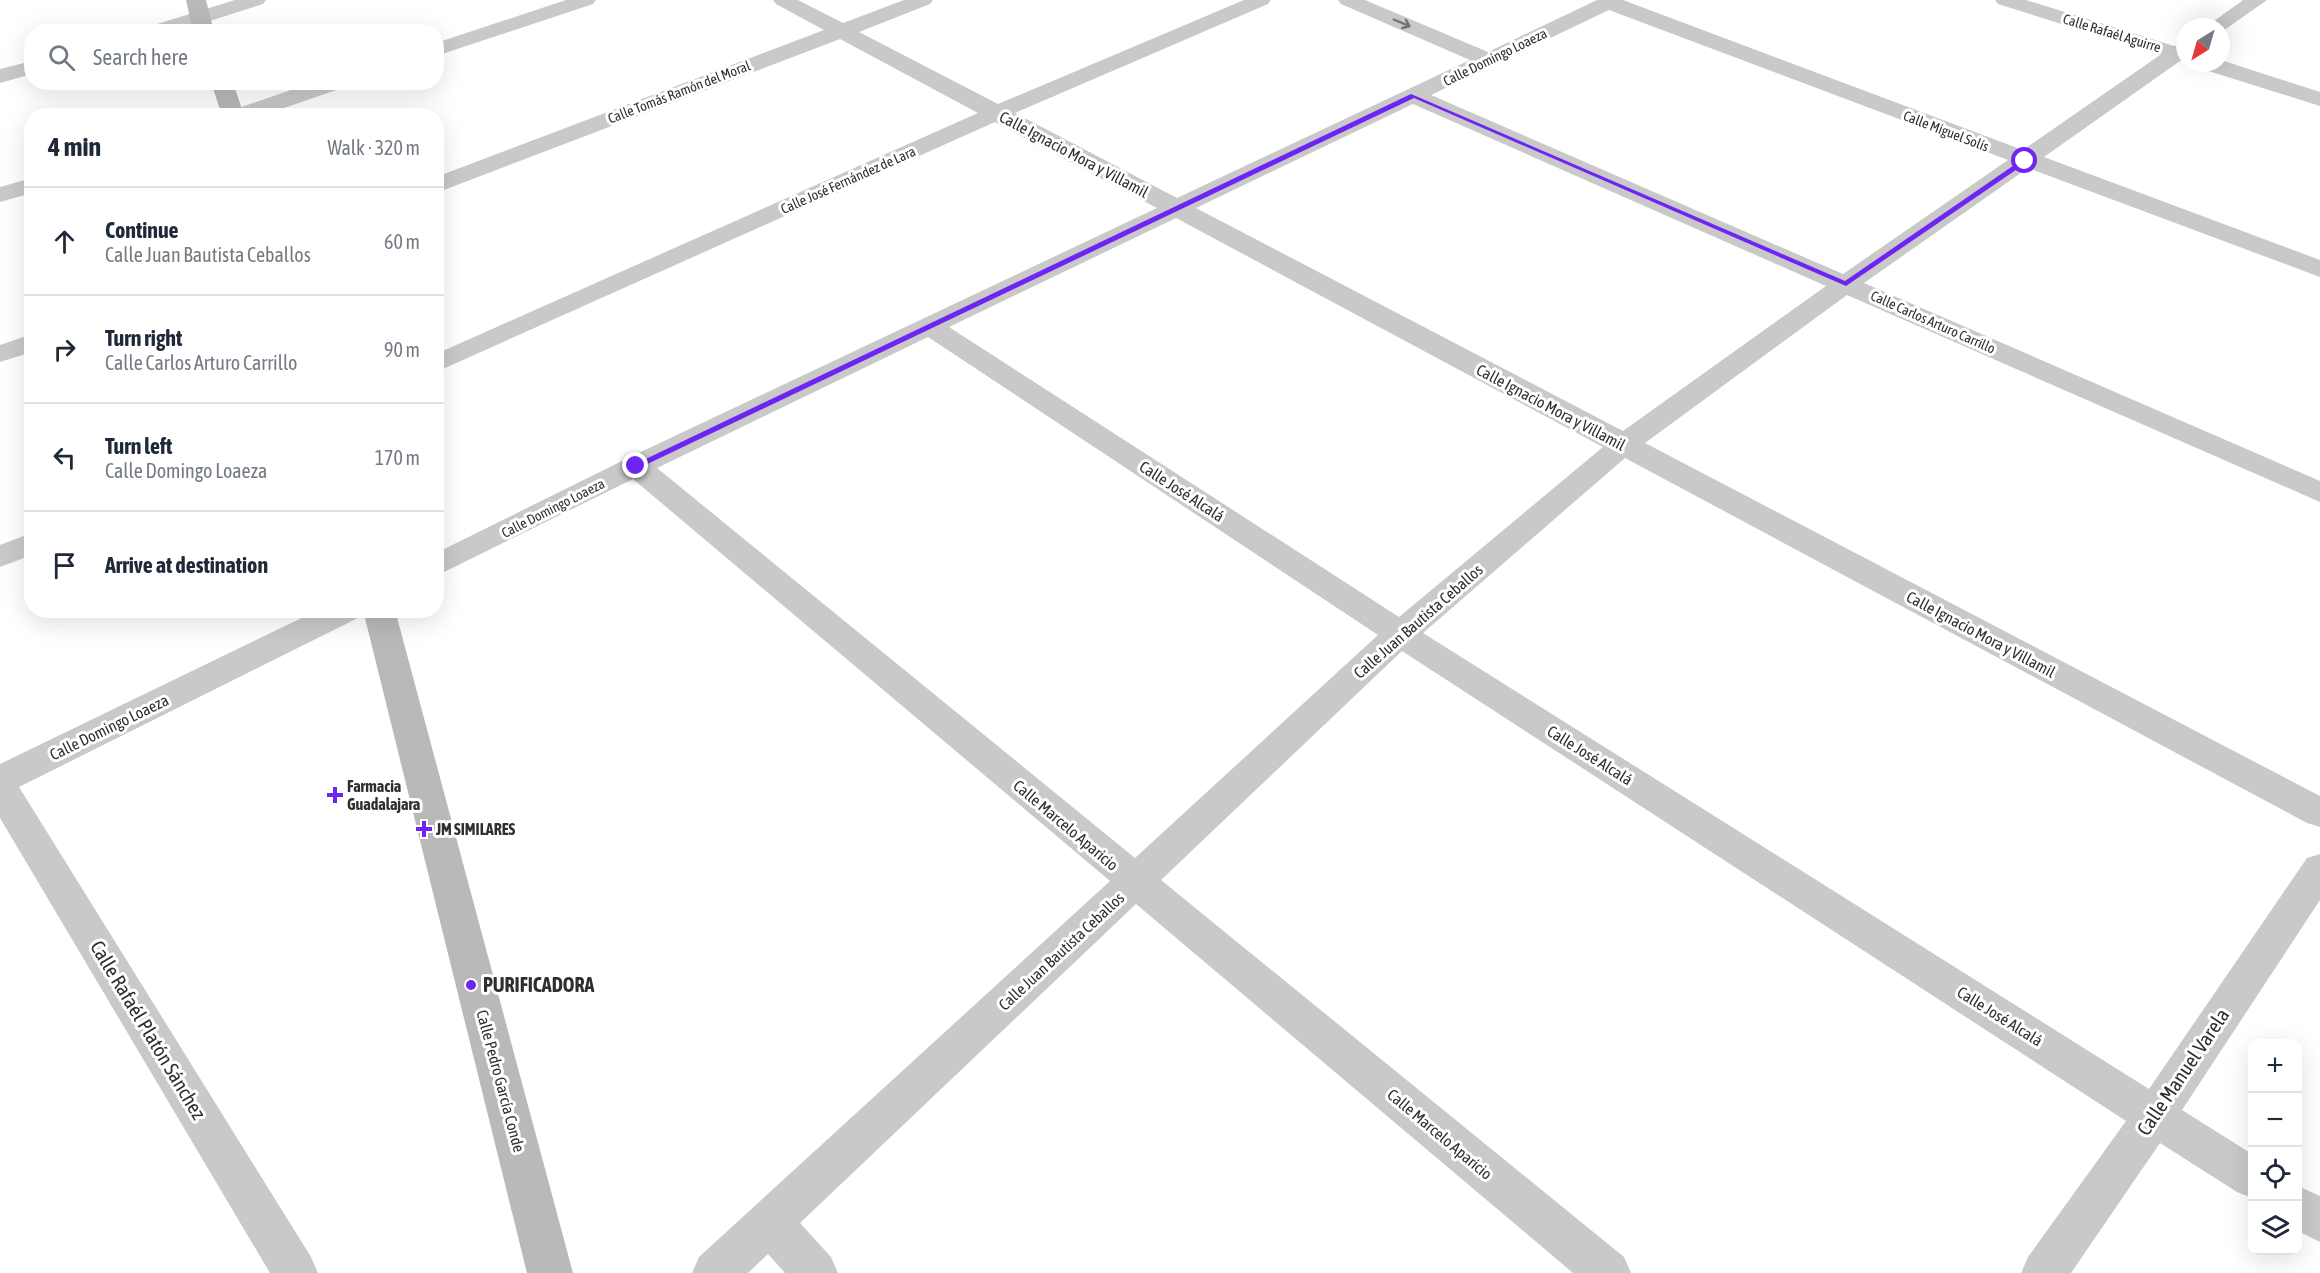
<!DOCTYPE html>
<html lang="en">
<head>
<meta charset="utf-8">
<style>
  :root { --surface:#fff; --page:#f6f6f7; --text:#1f2937; --muted:#747a83; --line:#e0e1e3 }
  body { margin:0; font-family:"Asap Condensed",sans-serif; background:var(--page); color:var(--text) }
  .controls { position:absolute; right:18px; bottom:18px; display:grid; overflow:hidden; border-radius:12px; box-shadow:0 6px 24px #0002 }
  .controls button { width:54px; height:54px; display:grid; place-items:center; padding:0; border:0; border-bottom:2px solid var(--line); background:var(--surface); color:var(--text); font:30px sans-serif }
  .compass { position:absolute; left:2176px; top:18px; width:54px; height:54px; border-radius:50%; background:var(--surface); box-shadow:0 6px 24px #0002; rotate:217deg }
  .stop { position:absolute; width:18px; height:18px; margin:-14px; border:4px solid #6e25f2; border-radius:50%; background:#fff }
  .stop.end { background:#6e25f2; border-color:#fff; box-shadow:0 2px 6px #0008 }
  .list { margin:0; padding:0; list-style:none }
  h2 { display:flex; justify-content:space-between; align-items:center; height:78px; margin:0; padding:0 24px; font-size:26px }
  h2 small { font-size:20px; font-weight:400; color:var(--muted) }
  .list li { display:grid; grid-template-columns:39px 1fr auto; gap:18px; align-items:center; box-sizing:border-box; height:108px; padding:0 24px; border-top:2px solid var(--line) }
  .list b { display:block; font-size:22px; white-space:nowrap }
  .list p { margin:0; font-size:20px; white-space:nowrap; color:var(--muted) }
  .list em { font-size:20px; font-style:normal; color:var(--muted) }
  .icon { flex:none; width:33px; height:33px; fill:none; stroke:currentColor; stroke-width:2; stroke-linecap:round; stroke-linejoin:round }
  .map { position:relative; flex:none; width:2320px; height:1273px; overflow:hidden }
  .search { position:absolute; background:var(--surface); box-shadow:0 6px 24px #0002; left:24px; top:24px; width:420px; height:66px; display:flex; align-items:center; gap:15px; box-sizing:border-box; padding:0 21px; border-radius:24px; color:var(--muted); font-size:22px }
  .panel { position:absolute; background:var(--surface); box-shadow:0 6px 24px #0002; left:24px; top:108px; width:420px; height:510px; border-radius:24px }
  .map>svg:first-child { display:block }
  .lines { fill:none; stroke-linecap:round; stroke-linejoin:round }
  .street { fill:#c9c9c9; fill-rule:evenodd }
  .secondary { fill:#b9b9b9; fill-rule:evenodd }
  .oneway { stroke:#747474 }
  .route { fill:#6e25f2 }
  .poi-dot { fill:#6e25f2; stroke:#fff; stroke-width:2 }
  .labels { text-anchor:middle; stroke-width:6; stroke-linejoin:round; paint-order:stroke }
  .far-street-label { font-size:14px; fill:#2f2f2f; stroke:#fff }
  .street-label { font-size:16px; fill:#2f2f2f; stroke:#fff }
  .poi-label { font-size:16px; font-weight:bold; fill:#2f2f2f; stroke:#fff; text-anchor:start }
  .near-poi-label { font-size:20px; font-weight:bold; fill:#2f2f2f; stroke:#fff; text-anchor:start }
  .near-street-label { font-size:20px; fill:#2f2f2f; stroke:#fff }
</style>
</head>
<body>
<div class="map">
<svg width="2320" height="1273" viewBox="0 0 2320 1273">
  <rect width="100%" height="100%" fill="#fff"/>
  <g class="lines">
    <g class="street">
      <path d="M235,0H266L263,4L175,32H141L144,28Z"/>
      <path d="M566,0H596L593,4L436,56V43Z"/>
      <path d="M773,0H798L843,23L904,0H933L930,4L859,32L998,104L1244,0H1271L1268,4L1015,113L1177,198L1470,60L1341,4L1338,0H1365L1488,52L1597,0H1623L2023,150L2160,55L1998,4L1995,0H2026L2174,46L2185,42V62L2180,61L2044,157L2320,260V277L2028,168L1864,283L2320,481V502L1847,295L1645,443L2320,796V827L2307,823L1625,458L1423,633L2149,1089L2307,858L2320,854V900L2182,1110L2252,1154V1198L2237,1192L2160,1143L2071,1273H2021L2028,1257L2126,1121L1402,651L1161,880L1624,1257L1631,1273H1573L1136,904L800,1223L831,1257L838,1273H785L768,1254L748,1273H692L699,1257L1110,881L633,479L436,576V553L626,459L1157,208L995,122L436,372V354L978,113L840,39L436,193V177L824,30L776,4ZM1609,10L2008,160L1843,274L1431,95ZM1413,104L1826,286L1623,431L1196,208ZM1176,218L1603,447L1399,617L949,327ZM928,337L1378,635L1135,858L657,468Z"/>
      <path d="M2243,0H2267L2223,31L2221,32V27H2206Z"/>
      <path d="M2221,60L2320,92V106L2199,68L2196,63H2221Z"/>
      <path d="M32,61V74L0,83V69Z"/>
      <path d="M314,82H348L345,87L261,116H227L230,111Z"/>
      <path d="M32,178V193L0,202V187Z"/>
      <path d="M32,334V352L0,362V345Z"/>
      <path d="M32,533V555L0,567V545Z"/>
      <path d="M318,610H363L358,618L19,787L311,1257L318,1273H270L0,818V764Z"/>
      <path d="M2298,1186L2320,1196V1242L2298,1231Z"/>
    </g>
    <g class="secondary">
      <path d="M186,0H206L214,32H193Z"/>
      <path d="M211,82H233L244,116H222Z"/>
      <path d="M363,610H395L573,1273H527Z"/>
    </g>
  </g>
  <defs><path id="oneway-shaft" d="M-6 0H5M1.5-3L5.5 0L1.5 3" fill="none" stroke-width="1.6" stroke-linecap="round" stroke-linejoin="round" transform="scale(1.5)"/></defs>
  <use class="oneway" href="#oneway-shaft" transform="translate(1402 23) rotate(23)"/>
  <path class="route" d="M1411,94L1845,281L2023,159L2029,161L1846,286L1414,98L639,468L631,466Z"/>
  <g class="poi-dot">
    <path d="M332 786h6v6h6v6h-6v6h-6v-6h-6v-6h6z"/>
    <path d="M421 820h6v6h6v6h-6v6h-6v-6h-6v-6h6z"/>
    <circle cx="471" cy="985" r="6"/>
  </g>
  <g class="labels">
    <g class="far-street-label">
      <text transform="translate(2112 33) rotate(17)" y="5">Calle Rafaél Aguirre</text>
      <text transform="translate(1495 57) rotate(-26)" y="5">Calle Domingo Loaeza</text>
      <text transform="translate(679 92) rotate(-21)" y="5">Calle Tomás Ramón del Moral</text>
      <text transform="translate(1946 131) rotate(21)" y="5">Calle Miguel Solís</text>
      <text transform="translate(848 180) rotate(-24)" y="5">Calle José Fernández de Lara</text>
      <text transform="translate(1933 322) rotate(24)" y="5">Calle Carlos Arturo Carrillo</text>
      <text transform="translate(553 508) rotate(-27)" y="5">Calle Domingo Loaeza</text>
    </g>
    <g class="street-label">
      <text transform="translate(1074 154) rotate(28)" y="6">Calle Ignacio Mora y Villamil</text>
      <text transform="translate(1551 407) rotate(28)" y="6">Calle Ignacio Mora y Villamil</text>
      <text transform="translate(1182 491) rotate(33)" y="6">Calle José Alcalá</text>
      <text transform="translate(1418 621) rotate(-41)" y="6">Calle Juan Bautista Ceballos</text>
      <text transform="translate(1981 634) rotate(28)" y="6">Calle Ignacio Mora y Villamil</text>
      <text transform="translate(109 727) rotate(-26)" y="6">Calle Domingo Loaeza</text>
      <text transform="translate(1590 755) rotate(32)" y="6">Calle José Alcalá</text>
      <text transform="translate(1066 825) rotate(40)" y="6">Calle Marcelo Aparicio</text>
      <text transform="translate(1061 951) rotate(-43)" y="6">Calle Juan Bautista Ceballos</text>
      <text transform="translate(2000 1016) rotate(32)" y="6">Calle José Alcalá</text>
      <text transform="translate(501 1081) rotate(75)" y="6">Calle Pedro García Conde</text>
      <text transform="translate(1440 1134) rotate(40)" y="6">Calle Marcelo Aparicio</text>
    </g>
    <g class="poi-label">
      <text x="347" y="792">Farmacia<tspan x="347" dy="18">Guadalajara</tspan></text>
      <text x="436" y="835">JM SIMILARES</text>
    </g>
    <g class="near-poi-label">
      <text x="483" y="992">PURIFICADORA</text>
    </g>
    <g class="near-street-label">
      <text transform="translate(148 1030) rotate(59)" y="7">Calle Rafaél Platón Sánchez</text>
      <text transform="translate(2183 1072) rotate(-56)" y="7">Calle Manuel Varela</text>
    </g>
  </g>
</svg>
<div class="controls">
<button>+</button>
<button>−</button>
<button><svg class="icon" aria-label="locate" viewBox="0 0 24 24"><circle cx="12" cy="12" r="6"/><path d="M12 2v4M12 18v4M2 12h4M18 12h4"/></svg></button>
<button><svg class="icon" aria-label="layers" viewBox="0 0 24 24"><path d="M12 4l9 5-9 5-9-5zM3 14l9 5 9-5"/></svg></button>
</div>
<svg class="compass" viewBox="-18 -18 36 36"><path d="M0-13l5 13h-10z" fill="#e53935"/><path d="M0 13l5-13h-10z" fill="#747a83"/></svg>
<div class="stop" style="left:2025px;top:161px"></div>
<div class="stop end" style="left:636px;top:466px"></div>
<div class="search"><svg class="icon" aria-label="search" viewBox="0 0 24 24"><circle cx="10" cy="10" r="6"/><path d="M15 15l6 6"/></svg>Search here</div>
<section class="panel">
<h2>4 min<small>Walk · 320 m</small></h2>
<ul class="list">
<li><svg class="icon" aria-label="ahead" viewBox="0 0 24 24"><path d="M12 20V5M6 11l6-6 6 6"/></svg><div><b>Continue</b><p>Calle Juan Bautista Ceballos</p></div><em>60 m</em></li>
<li><svg class="icon" aria-label="right" viewBox="0 0 24 24"><path d="M7 20v-9h11M14 6l5 5-5 5"/></svg><div><b>Turn right</b><p>Calle Carlos Arturo Carrillo</p></div><em>90 m</em></li>
<li><svg class="icon" aria-label="left" viewBox="0 0 24 24"><path d="M17 20v-9H6M10 6l-5 5 5 5"/></svg><div><b>Turn left</b><p>Calle Domingo Loaeza</p></div><em>170 m</em></li>
<li><svg class="icon" aria-label="arrive" viewBox="0 0 24 24"><path d="M6 21V4h12l-3 4 3 4H6"/></svg><div><b>Arrive at destination</b></div></li>
</ul>
</section>
</div>
</body>
</html>
